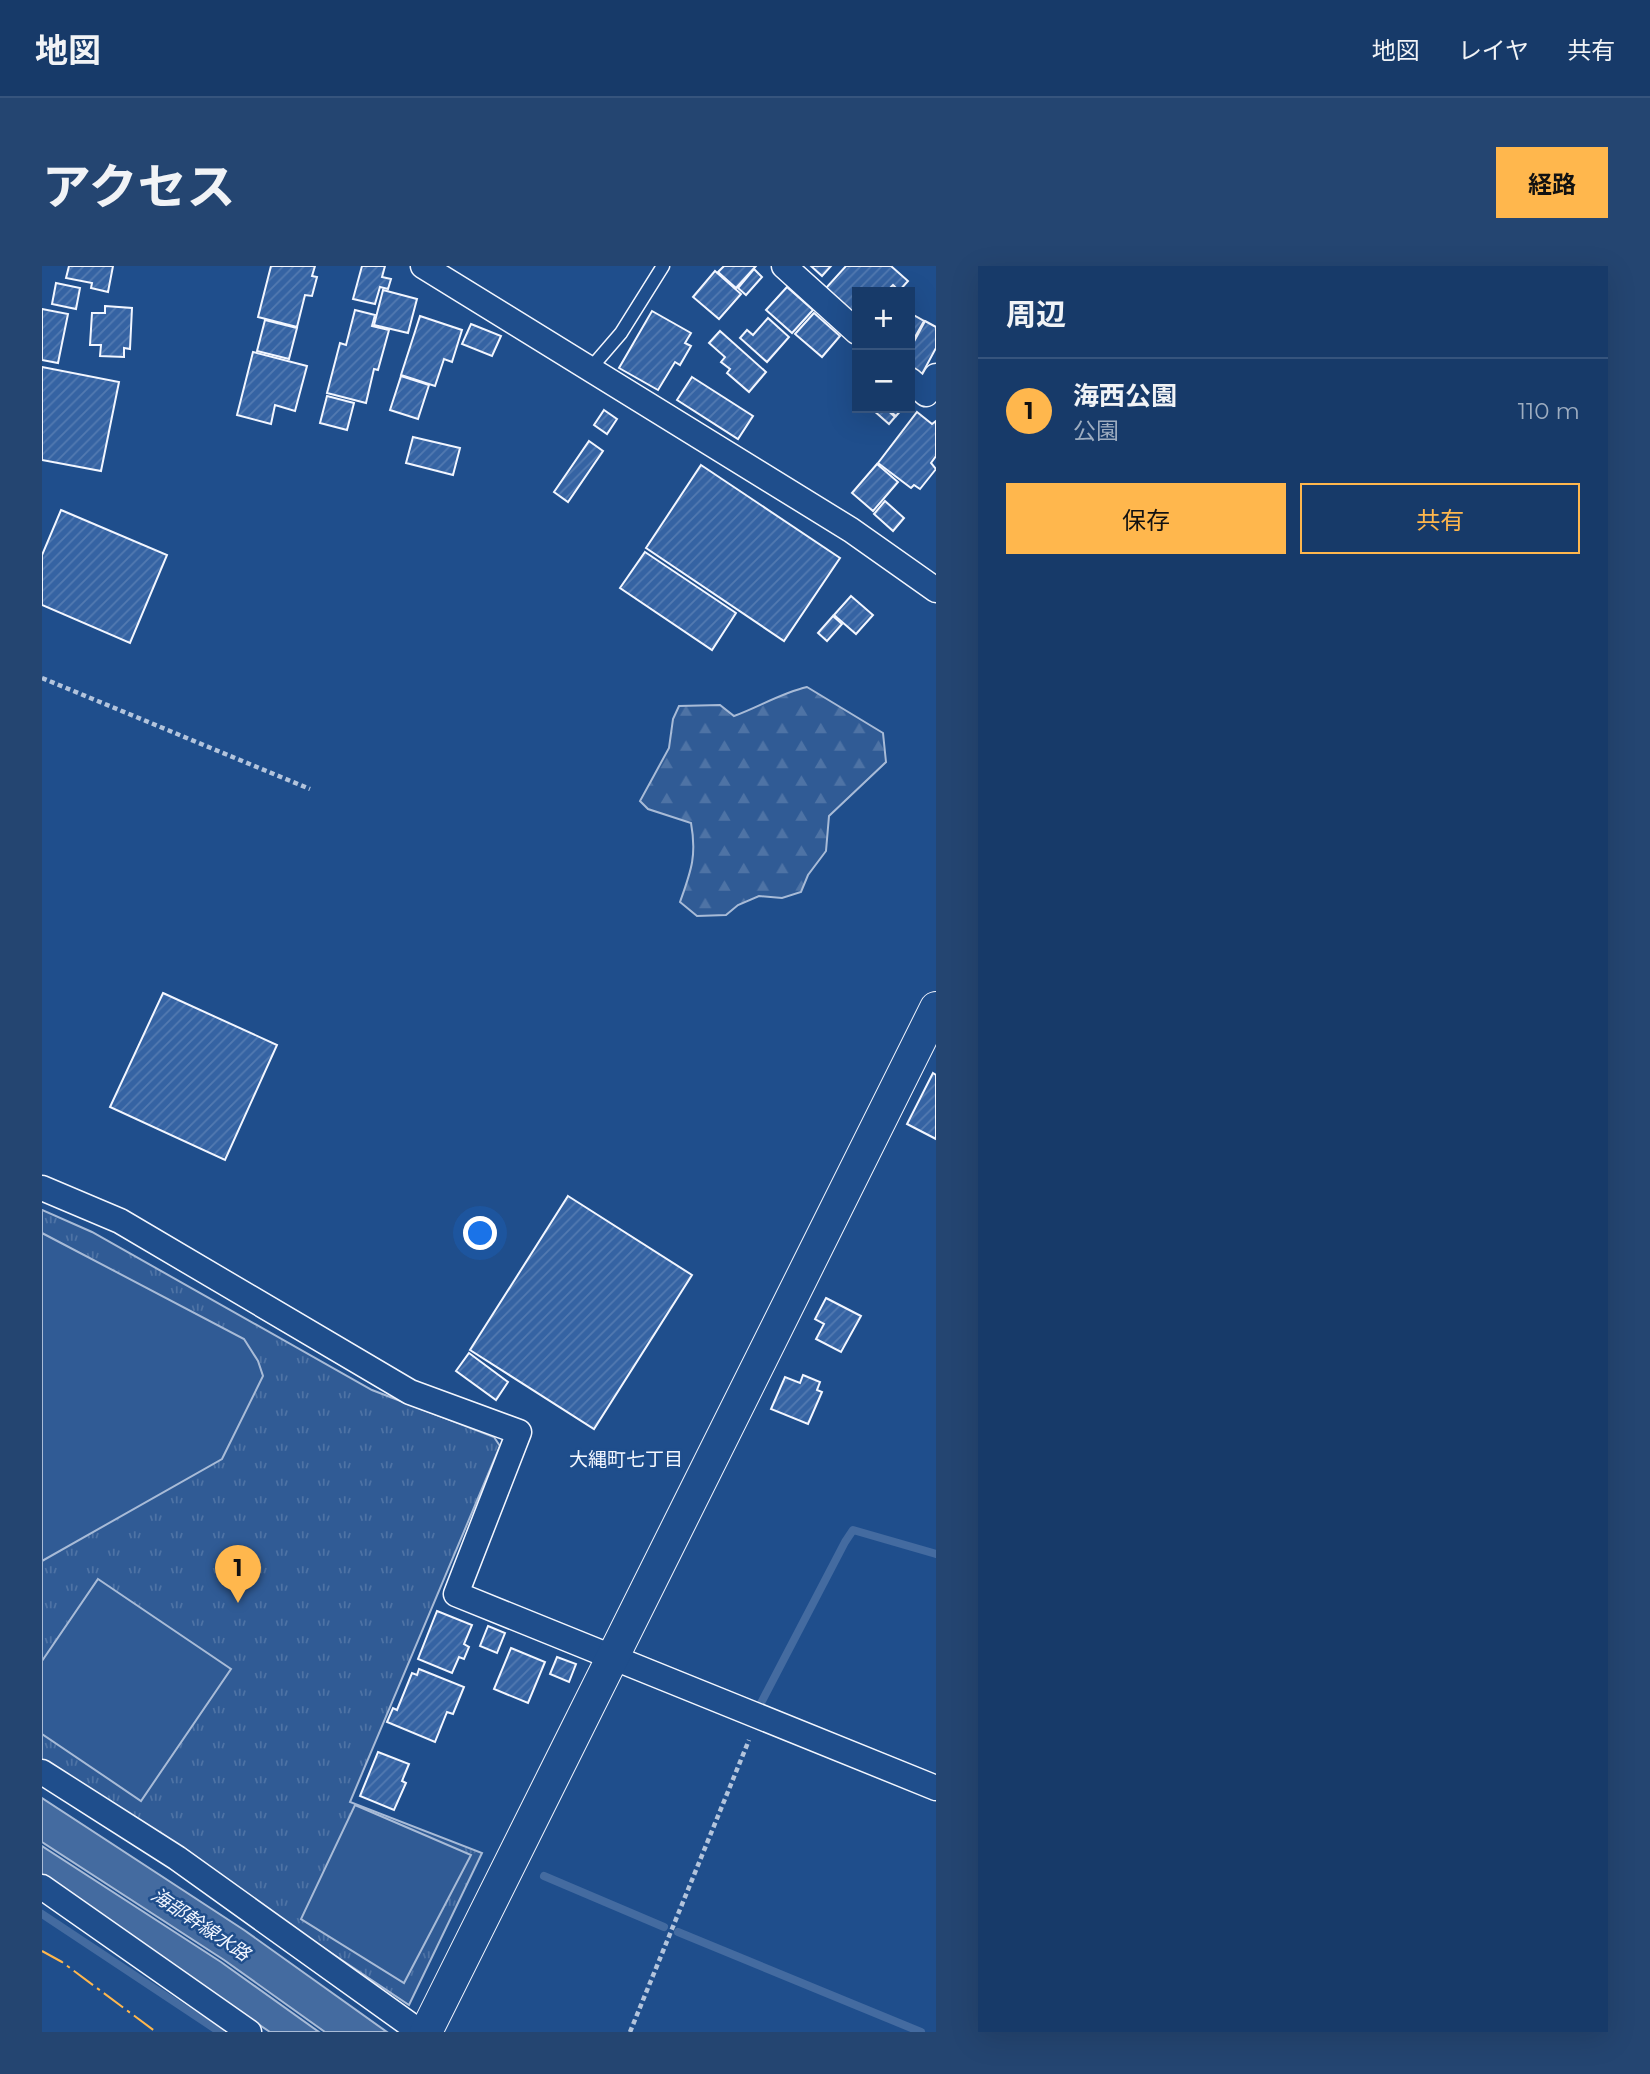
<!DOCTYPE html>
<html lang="ja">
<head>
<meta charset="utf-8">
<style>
  :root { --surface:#173a69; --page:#244571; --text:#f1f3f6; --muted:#9eadc0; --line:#36547d; --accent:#ffb74d }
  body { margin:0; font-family:Montserrat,"Noto Sans JP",sans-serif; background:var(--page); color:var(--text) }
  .controls { position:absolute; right:21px; top:21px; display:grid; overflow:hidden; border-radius:0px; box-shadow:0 7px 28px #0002 }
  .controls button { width:63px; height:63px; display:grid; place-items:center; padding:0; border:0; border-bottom:2px solid var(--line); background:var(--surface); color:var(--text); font:35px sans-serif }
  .you { position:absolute; left:439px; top:968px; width:24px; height:24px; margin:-18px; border:5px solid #fff; border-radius:50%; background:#1a73e8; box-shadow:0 0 0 10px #1a73e833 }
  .badge { display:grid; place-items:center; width:46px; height:46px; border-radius:50%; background:var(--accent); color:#111; font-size:23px; font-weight:700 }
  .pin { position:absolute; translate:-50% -58px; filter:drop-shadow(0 2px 4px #0008) }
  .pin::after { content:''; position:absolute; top:37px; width:24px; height:21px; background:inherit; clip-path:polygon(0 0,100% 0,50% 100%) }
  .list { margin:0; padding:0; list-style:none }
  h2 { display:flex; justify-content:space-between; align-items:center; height:91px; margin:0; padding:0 28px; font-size:30px }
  h2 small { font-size:23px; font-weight:400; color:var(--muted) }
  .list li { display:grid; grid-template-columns:46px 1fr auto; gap:21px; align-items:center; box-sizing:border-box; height:105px; padding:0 28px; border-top:2px solid var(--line) }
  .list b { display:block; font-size:26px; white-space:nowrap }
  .list p { margin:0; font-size:23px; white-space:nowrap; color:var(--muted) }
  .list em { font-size:23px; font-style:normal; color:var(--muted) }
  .actions { display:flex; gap:14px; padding:21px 28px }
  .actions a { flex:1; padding:16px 0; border:2px solid var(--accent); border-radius:0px; text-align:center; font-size:24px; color:var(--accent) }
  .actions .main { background:var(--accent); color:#111 }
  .map { position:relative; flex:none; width:894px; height:1766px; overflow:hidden; border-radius:0px }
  header { display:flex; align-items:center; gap:42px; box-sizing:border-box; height:98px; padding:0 35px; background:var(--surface); border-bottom:2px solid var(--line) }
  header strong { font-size:33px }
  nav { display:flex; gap:38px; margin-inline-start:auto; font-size:24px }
  .intro { display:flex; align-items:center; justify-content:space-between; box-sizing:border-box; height:168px; padding:0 42px }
  h1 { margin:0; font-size:49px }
  .button { padding:18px 32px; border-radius:0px; background:var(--accent); color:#111; font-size:24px; font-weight:700 }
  main { display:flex; gap:42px; padding:0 42px }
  aside { flex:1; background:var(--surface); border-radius:0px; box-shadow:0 7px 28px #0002 }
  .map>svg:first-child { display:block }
  .grass { fill:url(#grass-tufts); stroke:#a8bbd7; stroke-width:2 }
  .forest { fill:url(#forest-firs); stroke:#a8bbd7; stroke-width:2 }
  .built { fill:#305b95; stroke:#a8bbd7; stroke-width:2 }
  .water { fill:#446ba0; stroke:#a8bbd7; stroke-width:2 }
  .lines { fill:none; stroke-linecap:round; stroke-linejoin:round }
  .stream { stroke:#446ba0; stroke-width:8 }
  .building { fill:url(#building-hatch); stroke:#f2f6ff; stroke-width:2 }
  .service-casing { stroke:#f2f6ff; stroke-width:15 }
  .minor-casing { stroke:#f2f6ff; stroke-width:27 }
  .tertiary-casing { stroke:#f2f6ff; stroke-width:34 }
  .path { stroke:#b3c4dc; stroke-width:4.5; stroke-dasharray:5 3.5; stroke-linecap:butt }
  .service { stroke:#1f4e8c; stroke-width:12 }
  .minor { stroke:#1f4e8c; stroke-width:24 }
  .tertiary { stroke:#1f4e8c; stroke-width:32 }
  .power { stroke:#ffb74d; stroke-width:2; stroke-dasharray:24 5 3.5 5; stroke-linecap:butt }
  .labels { text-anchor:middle; stroke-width:5; stroke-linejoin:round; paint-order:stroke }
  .neighbourhood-label { font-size:19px; fill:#f2f6ff; stroke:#1f4e8c }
  .water-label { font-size:19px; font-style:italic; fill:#f2f6ff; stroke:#1f4e8c }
</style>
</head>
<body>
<header>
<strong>地図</strong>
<nav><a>地図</a><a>レイヤ</a><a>共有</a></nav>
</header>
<div class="intro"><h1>アクセス</h1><a class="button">経路</a></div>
<main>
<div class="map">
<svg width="894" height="1766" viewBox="0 0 894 1766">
  <defs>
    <pattern id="grass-tufts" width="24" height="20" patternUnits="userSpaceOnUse" patternTransform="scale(1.75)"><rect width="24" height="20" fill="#305b95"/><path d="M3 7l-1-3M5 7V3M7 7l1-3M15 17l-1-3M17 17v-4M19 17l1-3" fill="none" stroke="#4e73a5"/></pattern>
    <pattern id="forest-firs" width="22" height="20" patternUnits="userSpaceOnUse" patternTransform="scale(1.75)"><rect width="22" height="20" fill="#305b95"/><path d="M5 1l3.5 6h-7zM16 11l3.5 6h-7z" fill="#4e73a5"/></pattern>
    <pattern id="building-hatch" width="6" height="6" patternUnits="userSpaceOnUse" patternTransform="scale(1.75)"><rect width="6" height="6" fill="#3563a3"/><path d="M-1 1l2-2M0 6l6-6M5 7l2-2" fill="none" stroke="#537ab1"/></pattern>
  </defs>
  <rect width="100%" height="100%" fill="#1f4e8c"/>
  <path class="grass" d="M0,944L50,966L330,1124L452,1171L458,1180L308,1536L440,1587L367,1739L0,1494Z"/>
  <path class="forest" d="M765,421L841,467L844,496L787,550L784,585L766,609L759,626L740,632L717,630L696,639L684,649L655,650L638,636C649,605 655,590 649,557L606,543L598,535L627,482L631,453L637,440L678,439L692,450C717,441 739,427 765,421Z"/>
  <g class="built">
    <path d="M0,967L202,1073L216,1095L221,1110L180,1193L0,1295Z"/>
    <path d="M56,1313L189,1403L99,1535L0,1468V1395Z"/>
    <path d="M313,1539L429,1589L362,1717L259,1653Z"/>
  </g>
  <g class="water">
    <path d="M0,1532L202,1664L345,1766H283L182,1694L0,1576Z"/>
    <path d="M0,1580L179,1696L277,1766H228L0,1613Z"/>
  </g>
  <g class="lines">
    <g class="stream">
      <path d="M719,1437L803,1276L811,1264L894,1288"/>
      <path d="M502,1610L622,1661"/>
      <path d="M0,1648L178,1766"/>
      <path d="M636,1666L879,1766"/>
    </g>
  </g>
  <g class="building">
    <path d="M27,0H71L66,26L49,22L50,17L24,12Z"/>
    <path d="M229,0H273L270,10L275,11L270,30L263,29L255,61L216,51Z"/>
    <path d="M320,0H343L340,11L349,13L346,23L338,21L333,38L311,33Z"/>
    <path d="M682,0H714L694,22L676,6Z"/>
    <path d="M769,0H789L780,10Z"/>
    <path d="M804,0H849L866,15L857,25L851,19L844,26H815V60L784,22Z"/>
    <path d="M712,3L720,11L704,29L696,22Z"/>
    <path d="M673,5L699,28L677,53L651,31Z"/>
    <path d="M14,17L38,22L34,43L10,38Z"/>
    <path d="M745,21L771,44L750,67L724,44Z"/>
    <path d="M341,24L375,33L366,67L332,59Z"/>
    <path d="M63,40L90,42L88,83L82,82V91L58,90L59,79H48L50,47H63Z"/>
    <path d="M0,43L26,48L16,97L0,94Z"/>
    <path d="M313,44L333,49L330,60L347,64L336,104L332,103L324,137L285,127L298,77L304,79Z"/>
    <path d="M610,45L649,67L643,77L649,80L638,99L633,96L616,124L577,102Z"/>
    <path d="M772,47L798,70L780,91L753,68Z"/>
    <path d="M868,47L882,55L868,80Z"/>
    <path d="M378,50L420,64L410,96L402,93L393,120L359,109Z"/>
    <path d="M726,52L747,71L725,96L698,72L705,64L711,69Z"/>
    <path d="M223,54L255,62L247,93L215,85Z"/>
    <path d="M883,55L894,61V82L880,108L868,102V83Z"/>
    <path d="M429,58L459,70L450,90L420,78Z"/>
    <path d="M678,65L724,106L707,126L685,107L688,103L679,96L683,91L667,77Z"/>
    <path d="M211,86L265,100L253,145L233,139L229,158L195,149Z"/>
    <path d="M0,101L77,116L59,205L0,194Z"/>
    <path d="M359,110L387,119L376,153L348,144Z"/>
    <path d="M650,111L711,150L696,173L635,134Z"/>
    <path d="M285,130L312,137L305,164L278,157Z"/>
    <path d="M833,142H843L853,151L847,158L831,144Z"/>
    <path d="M844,142H861L854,150Z"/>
    <path d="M562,144L575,153L565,168L552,159Z"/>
    <path d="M875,146L890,158L894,155V190L889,197L894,203L878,223L872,219L869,222L836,197Z"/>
    <path d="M371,171L418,182L411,209L364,197Z"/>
    <path d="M547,175L561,185L526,236L512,226Z"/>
    <path d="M835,198L856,216L831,245L810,227Z"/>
    <path d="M659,199L798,292L742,375L604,282Z"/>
    <path d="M843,235L862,252L851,265L832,248Z"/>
    <path d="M19,244L125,289L88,377L0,339V289Z"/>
    <path d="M603,286L694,347L670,384L578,322Z"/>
    <path d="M809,330L831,349L814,368L792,349Z"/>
    <path d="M791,350L800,358L785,375L776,367Z"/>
    <path d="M121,727L235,779L183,894L68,841Z"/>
    <path d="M891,807L894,809V873L865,858Z"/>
    <path d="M526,930L650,1009L552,1163L428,1084Z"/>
    <path d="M784,1032L819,1050L799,1086L774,1073L782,1058L773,1053Z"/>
    <path d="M427,1087L466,1116L454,1134L414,1105Z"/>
    <path d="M761,1109L778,1116L775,1124L780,1126L766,1158L729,1143L743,1111L758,1117Z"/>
    <path d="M395,1345L430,1359L422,1378L427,1381L422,1393L417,1391L410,1407L376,1393Z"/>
    <path d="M446,1360L463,1367L455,1387L438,1380Z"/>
    <path d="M469,1382L503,1396L486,1437L452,1423Z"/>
    <path d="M515,1391L534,1398L527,1416L508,1408Z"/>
    <path d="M377,1403L422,1421L411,1448L405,1446L393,1476L345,1456L351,1442L355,1444L370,1407L375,1409Z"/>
    <path d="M336,1486L367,1498L360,1515L364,1517L352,1544L318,1530Z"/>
  </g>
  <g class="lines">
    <defs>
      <path id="service" d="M548,103L579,67L621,0"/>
      <g id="minor">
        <path d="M381,0L809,264L894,324"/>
        <path d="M742,0L815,66"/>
        <path d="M868,114L884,128L894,110"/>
        <path d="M0,922L78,955L368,1126L477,1166L414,1328L894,1522"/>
        <path d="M0,1506L135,1592L378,1766"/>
        <path d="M0,1621L207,1766"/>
      </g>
      <path id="tertiary" d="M384,1766L894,742"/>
    </defs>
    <use href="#service" class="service-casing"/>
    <use href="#minor" class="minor-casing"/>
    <use href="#tertiary" class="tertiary-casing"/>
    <g class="path">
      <path d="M0,412L268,523"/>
      <path d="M588,1766L707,1474"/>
    </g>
    <use href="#service" class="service"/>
    <use href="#minor" class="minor"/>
    <use href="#tertiary" class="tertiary"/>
    <path class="power" d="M0,1685L20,1696L114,1766"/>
  </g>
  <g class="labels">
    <g class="neighbourhood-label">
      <text x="584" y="1200">大縄町七丁目</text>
    </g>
    <g class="water-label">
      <text transform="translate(159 1658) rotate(34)" y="7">海部幹線水路</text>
    </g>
  </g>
</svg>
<div class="controls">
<button>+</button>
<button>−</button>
</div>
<div class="you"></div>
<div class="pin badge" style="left:196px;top:1337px">1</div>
</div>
<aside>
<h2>周辺<small></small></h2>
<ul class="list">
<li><span class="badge">1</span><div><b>海西公園</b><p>公園</p></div><em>110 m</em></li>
</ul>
<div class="actions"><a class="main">保存</a><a>共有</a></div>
</aside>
</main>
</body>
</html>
